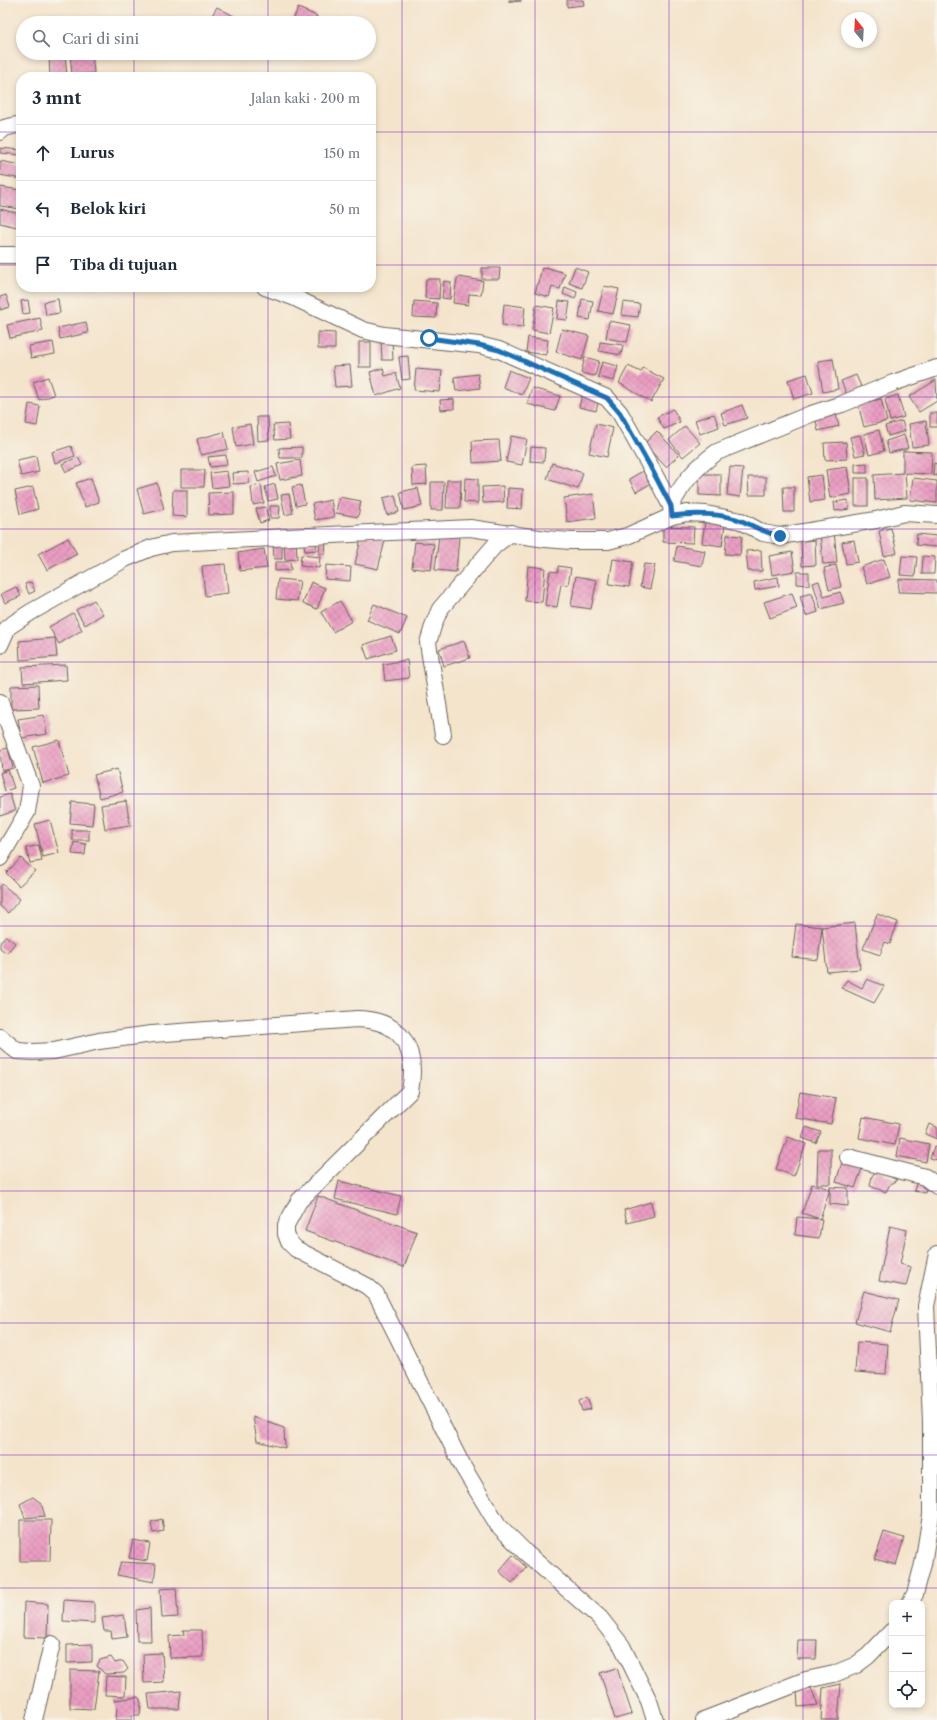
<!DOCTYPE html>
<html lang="id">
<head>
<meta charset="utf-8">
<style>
  :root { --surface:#fff; --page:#f6f6f7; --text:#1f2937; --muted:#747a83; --line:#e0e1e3 }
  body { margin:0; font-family:"Libre Caslon Text",serif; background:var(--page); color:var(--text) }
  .controls { position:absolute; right:12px; bottom:12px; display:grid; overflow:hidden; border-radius:8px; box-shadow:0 2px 6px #0003 }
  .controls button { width:36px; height:36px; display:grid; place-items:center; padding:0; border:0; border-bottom:1px solid var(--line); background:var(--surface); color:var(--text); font:20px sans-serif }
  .compass { position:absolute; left:841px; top:12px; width:36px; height:36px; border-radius:50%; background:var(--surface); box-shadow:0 2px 6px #0003; rotate:342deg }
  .stop { position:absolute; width:12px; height:12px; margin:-9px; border:3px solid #1f6fb2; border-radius:50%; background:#fff }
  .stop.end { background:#1f6fb2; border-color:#fff; box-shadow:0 1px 4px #0008 }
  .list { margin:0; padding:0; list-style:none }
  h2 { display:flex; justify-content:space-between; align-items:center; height:52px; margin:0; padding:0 16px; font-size:17px }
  h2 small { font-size:13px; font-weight:400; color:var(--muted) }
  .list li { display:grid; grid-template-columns:26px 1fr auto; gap:12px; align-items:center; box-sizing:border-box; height:56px; padding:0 16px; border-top:1px solid var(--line) }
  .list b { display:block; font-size:15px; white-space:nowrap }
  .list em { font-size:13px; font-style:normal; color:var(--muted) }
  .icon { flex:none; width:22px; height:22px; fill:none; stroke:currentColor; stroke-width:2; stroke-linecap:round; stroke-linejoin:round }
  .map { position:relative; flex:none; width:937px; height:1720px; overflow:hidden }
  .search { position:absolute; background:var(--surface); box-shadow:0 2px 6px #0003; left:16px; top:16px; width:360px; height:44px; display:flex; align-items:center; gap:10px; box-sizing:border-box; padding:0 14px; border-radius:22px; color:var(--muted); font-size:15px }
  .panel { position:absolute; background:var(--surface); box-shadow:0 2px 6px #0003; left:16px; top:72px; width:360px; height:220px; border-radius:16px }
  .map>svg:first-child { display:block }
  .building { fill:url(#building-cross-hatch) }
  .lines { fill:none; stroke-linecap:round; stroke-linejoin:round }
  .minor-casing { stroke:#68625a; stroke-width:18 }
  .minor { stroke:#fff; stroke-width:16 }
  .route { stroke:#1f6fb2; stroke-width:5 }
  .grid { fill:none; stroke:#7b2cbf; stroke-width:1; stroke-opacity:0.55 }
</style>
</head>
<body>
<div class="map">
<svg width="937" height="1720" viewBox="0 0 937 1720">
  <defs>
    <pattern id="building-cross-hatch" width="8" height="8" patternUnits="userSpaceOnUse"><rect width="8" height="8" fill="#ea9dc2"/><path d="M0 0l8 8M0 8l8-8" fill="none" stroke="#c887a6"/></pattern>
  </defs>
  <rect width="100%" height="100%" fill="#f7f3e8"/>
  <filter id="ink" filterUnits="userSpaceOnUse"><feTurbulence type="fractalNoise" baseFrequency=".025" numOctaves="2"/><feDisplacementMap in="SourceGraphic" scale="8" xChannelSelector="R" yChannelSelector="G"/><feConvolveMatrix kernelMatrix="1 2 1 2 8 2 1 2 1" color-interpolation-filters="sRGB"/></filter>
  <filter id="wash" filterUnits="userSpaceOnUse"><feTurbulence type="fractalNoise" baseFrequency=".012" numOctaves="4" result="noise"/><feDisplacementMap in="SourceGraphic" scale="16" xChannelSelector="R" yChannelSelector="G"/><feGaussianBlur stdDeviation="0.9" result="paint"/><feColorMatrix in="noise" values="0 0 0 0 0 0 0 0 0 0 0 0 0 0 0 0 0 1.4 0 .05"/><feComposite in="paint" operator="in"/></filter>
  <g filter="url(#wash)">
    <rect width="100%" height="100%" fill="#f4e4cc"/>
    <g id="blocks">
      <g class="building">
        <path d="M509,0H521V1L509,2Z"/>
        <path d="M567,0H583L584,5L567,7Z"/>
        <path d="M217,7L243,21L242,23H217L210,19Z"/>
        <path d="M298,8L317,16L314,23L292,22Z"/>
        <path d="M70,53H92L94,73L72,75Z"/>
        <path d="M65,54L67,77H50L49,55Z"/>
        <path d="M0,148L21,150V155L0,153Z"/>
        <path d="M0,161L21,165V179L0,175Z"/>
        <path d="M0,187L21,190V209L0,206Z"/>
        <path d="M0,209L21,214V228L0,223Z"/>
        <path d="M545,267L565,273L560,289L552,287L549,297L535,293L542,268L545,269Z"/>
        <path d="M575,267L588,272L582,288L569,283Z"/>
        <path d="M482,268H500L499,279H482Z"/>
        <path d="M459,277L483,281L481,295L469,294L468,305L453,303L457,279Z"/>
        <path d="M426,279H440L439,299L425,298Z"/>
        <path d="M444,281L451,282L450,299L442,298Z"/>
        <path d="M604,286L619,289L613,314L598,311Z"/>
        <path d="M565,287L577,292L575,299L563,294Z"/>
        <path d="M6,295L10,307L0,310V297Z"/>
        <path d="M58,299L60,313L46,315L44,302Z"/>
        <path d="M582,299L593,301L590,320L579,318Z"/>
        <path d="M28,300L30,313L23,314L21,301Z"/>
        <path d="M414,301L437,303L436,318L413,317Z"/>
        <path d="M559,301L570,302L567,320L557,319Z"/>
        <path d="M623,302L640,304L638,317L621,315Z"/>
        <path d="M504,304L525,307L523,327L502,325Z"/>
        <path d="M536,305L554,308L549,333L532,330Z"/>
        <path d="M40,318L43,331L10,338L7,325Z"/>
        <path d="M609,321L631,325L627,342L606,338Z"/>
        <path d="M86,322L88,333L60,339L58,328Z"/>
        <path d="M562,329L589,336L582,360L556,352Z"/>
        <path d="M318,332L335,333V349H318Z"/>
        <path d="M528,337L548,340L546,355L526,352Z"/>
        <path d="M392,339L393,360H382L381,340Z"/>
        <path d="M53,342L55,354L31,358L29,346Z"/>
        <rect x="359" y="342" width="12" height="25"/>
        <path d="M600,342L623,345L621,355L599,351Z"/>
        <path d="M408,356L410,379L402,380L399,357Z"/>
        <path d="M585,357L599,361L595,376L581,373Z"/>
        <path d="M833,359L838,389L823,392L818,361Z"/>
        <path d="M602,362L618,366L614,381L598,377Z"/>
        <path d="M350,365L352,386L335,387L333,366Z"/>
        <path d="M628,366L641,372L643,368L664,379L651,402L619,383Z"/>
        <path d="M383,368L385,376L396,373L400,388L376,396L370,372Z"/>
        <path d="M416,369L442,371L440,392L414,390Z"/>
        <path d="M509,370L529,378L522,395L503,387Z"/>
        <path d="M478,374L480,388L456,391L454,377Z"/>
        <path d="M807,374L813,393L794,399L788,380Z"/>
        <path d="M856,375L862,389L847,395L841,381Z"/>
        <path d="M48,377L54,395L39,400L33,382Z"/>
        <path d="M936,380L937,401L919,412L909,397Z"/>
        <path d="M532,388L560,396L555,411L527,404Z"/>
        <path d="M582,395L599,399L596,411L579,407Z"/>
        <path d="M898,395L904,417L890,421L885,399Z"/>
        <path d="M454,399V409L441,410L440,400Z"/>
        <path d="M881,399L887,421L864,427L858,404Z"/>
        <path d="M29,404L40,406L37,426L26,424Z"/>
        <path d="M742,405L747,418L725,425L721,413Z"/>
        <path d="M673,409L680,422L664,429L657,417Z"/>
        <path d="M835,411L839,426L818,431L815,415Z"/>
        <rect x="930" y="413" width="7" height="14"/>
        <path d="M714,414L719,427L700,434L695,420Z"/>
        <path d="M257,417H268L269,440L258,441Z"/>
        <path d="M902,421L905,431L888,436L885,426Z"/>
        <path d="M926,421L929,445L912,447L909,424Z"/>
        <path d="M250,424L253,444L236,447L233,427Z"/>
        <path d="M288,424L290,439L275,440L273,425Z"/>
        <path d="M596,424L613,428L607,457L589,453Z"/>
        <path d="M685,426L700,443L683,457L669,440Z"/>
        <path d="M879,430L884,451L869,455L864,434Z"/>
        <path d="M657,431L679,455L666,467L644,444Z"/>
        <path d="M224,432L228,449L201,455L197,439Z"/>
        <path d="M860,435L865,454L855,456L850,437Z"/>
        <path d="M904,435L908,448L889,453L886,441Z"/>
        <path d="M511,436L527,439L522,465L506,462Z"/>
        <path d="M499,440L501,461L473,463L472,441Z"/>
        <path d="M846,442L847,459L825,460L824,443Z"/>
        <path d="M71,446L75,456L55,463L52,452Z"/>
        <path d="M302,447V458H280L279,448Z"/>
        <path d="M531,447L545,448L544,462L530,461Z"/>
        <path d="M903,451L932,452L931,474L905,473L907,498L875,500L874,475L903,473Z"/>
        <path d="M226,455L227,465L210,467L208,457Z"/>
        <path d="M36,456L39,472L21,476L17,460Z"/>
        <path d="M78,457L82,465L66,472L62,464Z"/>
        <path d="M300,460L302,476L280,480L277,464Z"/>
        <path d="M552,463L583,473L578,489L547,479Z"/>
        <path d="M867,463V473H855V464Z"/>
        <path d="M934,463L937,464V476L933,475Z"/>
        <path d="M426,466L427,484L413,485L412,467Z"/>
        <path d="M273,467L276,476L258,482L255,472Z"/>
        <path d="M730,467L743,468L740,497L727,495Z"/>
        <path d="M847,467L851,494L830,498L826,470Z"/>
        <path d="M181,470H205L204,487H181Z"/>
        <path d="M227,471L229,486L212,488L210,473Z"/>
        <path d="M643,471L650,484L636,492L629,479Z"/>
        <path d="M248,472L249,483L233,484L232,473Z"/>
        <path d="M699,474H721V496L699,495Z"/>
        <path d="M822,475L825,500L810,502L807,477Z"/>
        <path d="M748,477H766V495H749Z"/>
        <path d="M91,478L99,502L85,507L76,483Z"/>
        <path d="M465,478L478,479V503L464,502Z"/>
        <rect x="855" y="478" width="13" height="28"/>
        <path d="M913,478L937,481V503L910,500Z"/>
        <path d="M447,480H461L460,508H446Z"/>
        <path d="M431,482H444L443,510H431Z"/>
        <path d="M157,483L164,509L144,514L137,489Z"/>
        <path d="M275,484L278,499L268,501L265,487Z"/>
        <path d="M261,485L264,503L253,505L251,487Z"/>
        <path d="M301,485L305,504L296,506L292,487Z"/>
        <path d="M503,486L504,502L483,503L482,487Z"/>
        <path d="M33,487L38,509L20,514L15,491Z"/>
        <path d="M783,487H794V512H784Z"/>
        <path d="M418,488L422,506L404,510L400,492Z"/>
        <path d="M508,488L523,489L522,509L507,508Z"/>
        <path d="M173,490H187V517L172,516Z"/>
        <path d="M234,492V514L209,515L208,493Z"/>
        <path d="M289,494L293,513L285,515L281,495Z"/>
        <path d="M593,494L596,518L567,522L564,498Z"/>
        <path d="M395,495L399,512L387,515L383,498Z"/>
        <path d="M339,497L361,501L358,517L336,513Z"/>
        <path d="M331,500L334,517L315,520L312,504Z"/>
        <path d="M848,500L849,509L835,511L834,502Z"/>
        <path d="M270,506H280L279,518H270Z"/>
        <path d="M265,507L269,520L260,523L256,509Z"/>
        <path d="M705,522L725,525L722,546L702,543Z"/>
        <path d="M663,526L694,527L693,543L663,542Z"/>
        <path d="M891,528L897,553L884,556L879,531Z"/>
        <path d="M834,531L837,563L823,564L820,533Z"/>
        <path d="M917,534L937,536V547L916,545Z"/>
        <path d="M362,535L385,540L378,569L355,564Z"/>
        <path d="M439,535L459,537L456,572L435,570Z"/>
        <path d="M727,535L742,536L740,555L725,554Z"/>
        <path d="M68,538L77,554L47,570L38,554Z"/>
        <path d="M296,539L297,559L285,560L284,540Z"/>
        <path d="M815,540L816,565L802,566L801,541Z"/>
        <path d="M854,540L858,562L846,564L842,542Z"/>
        <path d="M320,541L326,542L325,554H319Z"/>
        <path d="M282,542V559H274L273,543Z"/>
        <path d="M415,542L434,544L431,570L412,568Z"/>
        <path d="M316,543L317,550L305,551L304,544Z"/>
        <path d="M677,546L705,551L702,566L674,561Z"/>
        <path d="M264,549L267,568L240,571L238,553Z"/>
        <path d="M761,550L762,571H748L746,551Z"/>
        <path d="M792,552L795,571L772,575L769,556Z"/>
        <path d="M301,555L320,557L319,568L300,566Z"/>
        <path d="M902,556L917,557L915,576L900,575Z"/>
        <path d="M923,556L935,557L934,574H922Z"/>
        <path d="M613,559L633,562L629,587L609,584Z"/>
        <path d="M884,559L890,577L867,584L861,567Z"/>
        <path d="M275,562H290L291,570L275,571Z"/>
        <path d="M225,564L228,593L205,596L202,566Z"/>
        <path d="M644,564L655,565L650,589L640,587Z"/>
        <path d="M326,565L351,567L350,581L325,579Z"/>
        <path d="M836,565L841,587L829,590L824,568Z"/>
        <path d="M528,566L545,568L542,602L525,601Z"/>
        <path d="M558,566L571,568L568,585L561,584L557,607L545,605L550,571L558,572Z"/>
        <path d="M797,572H809V585L797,584Z"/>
        <path d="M576,576L597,580L591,609L571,606Z"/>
        <path d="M778,577L779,586L755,590L754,582Z"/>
        <path d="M278,579L300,581L297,601L276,599Z"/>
        <path d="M899,579L937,580V593L898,592Z"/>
        <path d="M819,581L824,597L840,592L844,603L821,609L813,583Z"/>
        <path d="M31,582L35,591L29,594L25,584Z"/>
        <path d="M311,582L325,588L317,609L303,603Z"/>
        <path d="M16,587L21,596L5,603L1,594Z"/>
        <path d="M792,593L797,608L770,618L764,602Z"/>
        <path d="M812,593L818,612L806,616L800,596Z"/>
        <path d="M94,600L103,614L85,625L76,610Z"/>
        <path d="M340,601L352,621L333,632L321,612Z"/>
        <path d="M374,604L407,618L400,634L367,620Z"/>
        <path d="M73,613L82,630L59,644L49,627Z"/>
        <path d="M391,636L396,650L368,659L363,645Z"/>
        <path d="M55,638L57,657L20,660L19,641Z"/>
        <path d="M464,641L470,658L444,666L439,649Z"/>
        <path d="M407,660L409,678L385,681L383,664Z"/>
        <path d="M66,665L67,680L23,683L22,667Z"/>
        <path d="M38,685L39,708L11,709V686Z"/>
        <path d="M44,715L47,734L21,738L18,719Z"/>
        <path d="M59,740L69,776L43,783L33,747Z"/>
        <path d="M8,748L13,768L2,771L0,750Z"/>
        <path d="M117,769L123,792L100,798L94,775Z"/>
        <path d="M8,770L14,788L5,791L0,773Z"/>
        <path d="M10,794L15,811L0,816V797Z"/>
        <path d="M126,801L130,825L105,829L101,805Z"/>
        <path d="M72,802L94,804L92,825L70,823Z"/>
        <path d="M50,820L59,853L43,857L35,824Z"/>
        <rect x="72" y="830" width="17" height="10"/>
        <path d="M74,842L86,844L85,855L72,854Z"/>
        <path d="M39,845L42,861L30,863L26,848Z"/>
        <path d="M21,858L35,871L19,886L6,873Z"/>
        <path d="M2,884L20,899L8,913L0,906V887Z"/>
        <path d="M877,914L898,922L890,944L885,942L880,955L863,949Z"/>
        <path d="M855,923L860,969L827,972L822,927Z"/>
        <path d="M796,924L822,927L818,960L792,957Z"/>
        <path d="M6,936L15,943L7,953L0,948V943Z"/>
        <path d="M867,979L884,986L874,1003L841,988L847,980L862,988Z"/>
        <path d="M800,1092L836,1098L831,1124L795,1118Z"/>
        <path d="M863,1117L899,1124L895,1145L859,1138Z"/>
        <path d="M929,1124L937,1127V1139L925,1134Z"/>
        <path d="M806,1127L821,1132L816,1143L802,1138Z"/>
        <path d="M788,1137L806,1144L794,1176L776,1169Z"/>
        <path d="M900,1138L929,1144L926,1162L897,1156Z"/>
        <path d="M934,1146L937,1148V1160L930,1158Z"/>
        <path d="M818,1149H831V1184H817Z"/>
        <path d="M842,1162L862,1168L855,1188L836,1182Z"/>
        <path d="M877,1170L897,1180L890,1184L886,1192L870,1186L872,1176Z"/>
        <path d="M339,1181L401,1196L397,1214L335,1199Z"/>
        <path d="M917,1181L924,1182L922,1187L926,1189L925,1193L914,1191Z"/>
        <path d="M812,1184L830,1189L820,1219L802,1213Z"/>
        <path d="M830,1187L848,1188V1206L830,1204Z"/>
        <path d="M318,1196L417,1232L404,1267L305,1231Z"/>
        <path d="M651,1202L654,1216L627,1223L624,1210Z"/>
        <path d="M797,1217L822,1219L819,1238L795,1235Z"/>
        <path d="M890,1226L907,1230L900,1264L911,1267L906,1286L879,1281Z"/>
        <path d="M864,1291L899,1300L890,1332L855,1322Z"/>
        <path d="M857,1342L888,1344L886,1374L855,1372Z"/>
        <path d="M587,1397L591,1409L582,1411L579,1401Z"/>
        <path d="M253,1417L284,1428L285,1448L257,1441Z"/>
        <path d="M33,1497L41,1503L45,1516L25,1518L20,1504Z"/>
        <path d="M162,1519L164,1531L153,1533L151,1522Z"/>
        <path d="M20,1520H51L50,1561H20Z"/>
        <path d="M884,1532L904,1538L896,1565L875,1559Z"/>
        <path d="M133,1540L150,1543L147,1561L129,1558Z"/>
        <path d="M513,1555L526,1567L512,1583L499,1571Z"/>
        <path d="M121,1562L156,1564L154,1582L117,1575Z"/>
        <path d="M176,1588L178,1617L162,1618L160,1589Z"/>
        <path d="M64,1600L94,1602V1623L63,1621Z"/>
        <path d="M24,1602L48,1604L47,1638L23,1637Z"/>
        <path d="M150,1608L151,1641H137L136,1610Z"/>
        <path d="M124,1615L127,1637L112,1639L111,1631H104L102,1618Z"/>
        <path d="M183,1630H202L203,1657L170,1658L169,1636L184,1635Z"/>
        <path d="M798,1640H817L816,1659H797Z"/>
        <path d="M92,1644V1662L67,1663V1645Z"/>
        <path d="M162,1653L164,1682L144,1683L143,1654Z"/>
        <path d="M111,1657L115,1663L123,1661L128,1669L124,1673L105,1674L97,1666L100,1660Z"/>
        <path d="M617,1668L632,1714L615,1719L600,1673Z"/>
        <path d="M70,1670L99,1671L94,1709L70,1708Z"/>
        <path d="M106,1676L126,1677L125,1696L105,1695Z"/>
        <path d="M841,1684L838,1720H821L823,1688Z"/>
        <path d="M811,1688L818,1705L798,1707L797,1690Z"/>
        <path d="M181,1691L179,1709H150L148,1694Z"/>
        <path d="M139,1697L141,1703L140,1715H132V1720H116L117,1706L114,1700Z"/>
      </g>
    </g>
  </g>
  <g filter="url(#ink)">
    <use href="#blocks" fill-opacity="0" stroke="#68625a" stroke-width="1"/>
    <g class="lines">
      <defs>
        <g id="minor">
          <path d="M0,132L4,128L21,124"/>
          <path d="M0,255H21"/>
          <path d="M265,287L293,297L363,330L384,335L479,345L499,350L607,398L620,413L650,466L671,506L672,516"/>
          <path d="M671,506C683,482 695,468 717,452L811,414L842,404L893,383L937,368"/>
          <path d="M0,645L8,627L31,612L125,559L151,548L172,543L470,528L546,539L570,541H608L627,536L672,516L687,513L706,514L741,521L763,533L780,536L876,520L904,513L937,515"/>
          <path d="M0,702L31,786L27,812L0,858"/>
          <path d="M443,735L428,643L434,623L440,609L495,545L511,533"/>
          <path d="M0,1037L17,1051L33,1052L54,1051L99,1041L152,1034L357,1019C402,1020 418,1049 410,1091L299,1201L286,1225V1234L289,1242L296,1249L367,1286L376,1294L463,1467L498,1525L525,1552L600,1618L622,1646L649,1701L655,1720"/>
          <path d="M848,1157L925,1177L937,1186"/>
          <path d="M910,1603L915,1594L923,1564L931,1515V1421L926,1306L937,1254"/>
          <path d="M34,1720L52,1644"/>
          <path d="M704,1720L806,1680L834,1674L856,1665L868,1656L892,1631"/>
        </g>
      </defs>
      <use href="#minor" class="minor-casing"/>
      <use href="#minor" class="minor"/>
    </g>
  </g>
  <g class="lines" filter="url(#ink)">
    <path class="route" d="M429,338L479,345L499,350L607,398L620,413L650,466L671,506L672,516C692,513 723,513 742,521C758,528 762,532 780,536"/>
  </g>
  <path class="grid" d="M134,0V23M268,0V23M402,0V1720M535,0V1720M669,0V1720M803,0V1720M134,53V77M268,53V77M0,132H21M371,132H937M0,265H21M371,265H937M134,287V1720M268,287V1720M0,397H937M0,529H937M0,662H937M0,794H937M0,926H937M0,1058H937M0,1191H937M0,1323H937M0,1455H937M0,1588H937"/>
</svg>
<div class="controls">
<button>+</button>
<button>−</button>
<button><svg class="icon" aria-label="locate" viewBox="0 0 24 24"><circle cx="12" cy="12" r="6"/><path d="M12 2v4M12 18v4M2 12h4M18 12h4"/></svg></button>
</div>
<svg class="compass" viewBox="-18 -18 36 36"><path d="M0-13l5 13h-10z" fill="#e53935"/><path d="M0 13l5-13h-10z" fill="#747a83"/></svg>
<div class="stop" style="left:429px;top:338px"></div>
<div class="stop end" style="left:780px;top:536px"></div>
<div class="search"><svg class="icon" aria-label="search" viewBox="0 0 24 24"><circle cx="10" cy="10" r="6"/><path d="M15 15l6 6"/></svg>Cari di sini</div>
<section class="panel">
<h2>3 mnt<small>Jalan kaki · 200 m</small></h2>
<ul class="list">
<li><svg class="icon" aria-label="ahead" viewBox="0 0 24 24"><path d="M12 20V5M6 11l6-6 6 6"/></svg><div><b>Lurus</b></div><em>150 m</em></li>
<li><svg class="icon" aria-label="left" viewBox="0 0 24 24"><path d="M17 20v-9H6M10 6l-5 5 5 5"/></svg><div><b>Belok kiri</b></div><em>50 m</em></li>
<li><svg class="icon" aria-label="arrive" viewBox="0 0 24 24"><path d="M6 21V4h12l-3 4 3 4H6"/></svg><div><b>Tiba di tujuan</b></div></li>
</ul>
</section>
</div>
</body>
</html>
